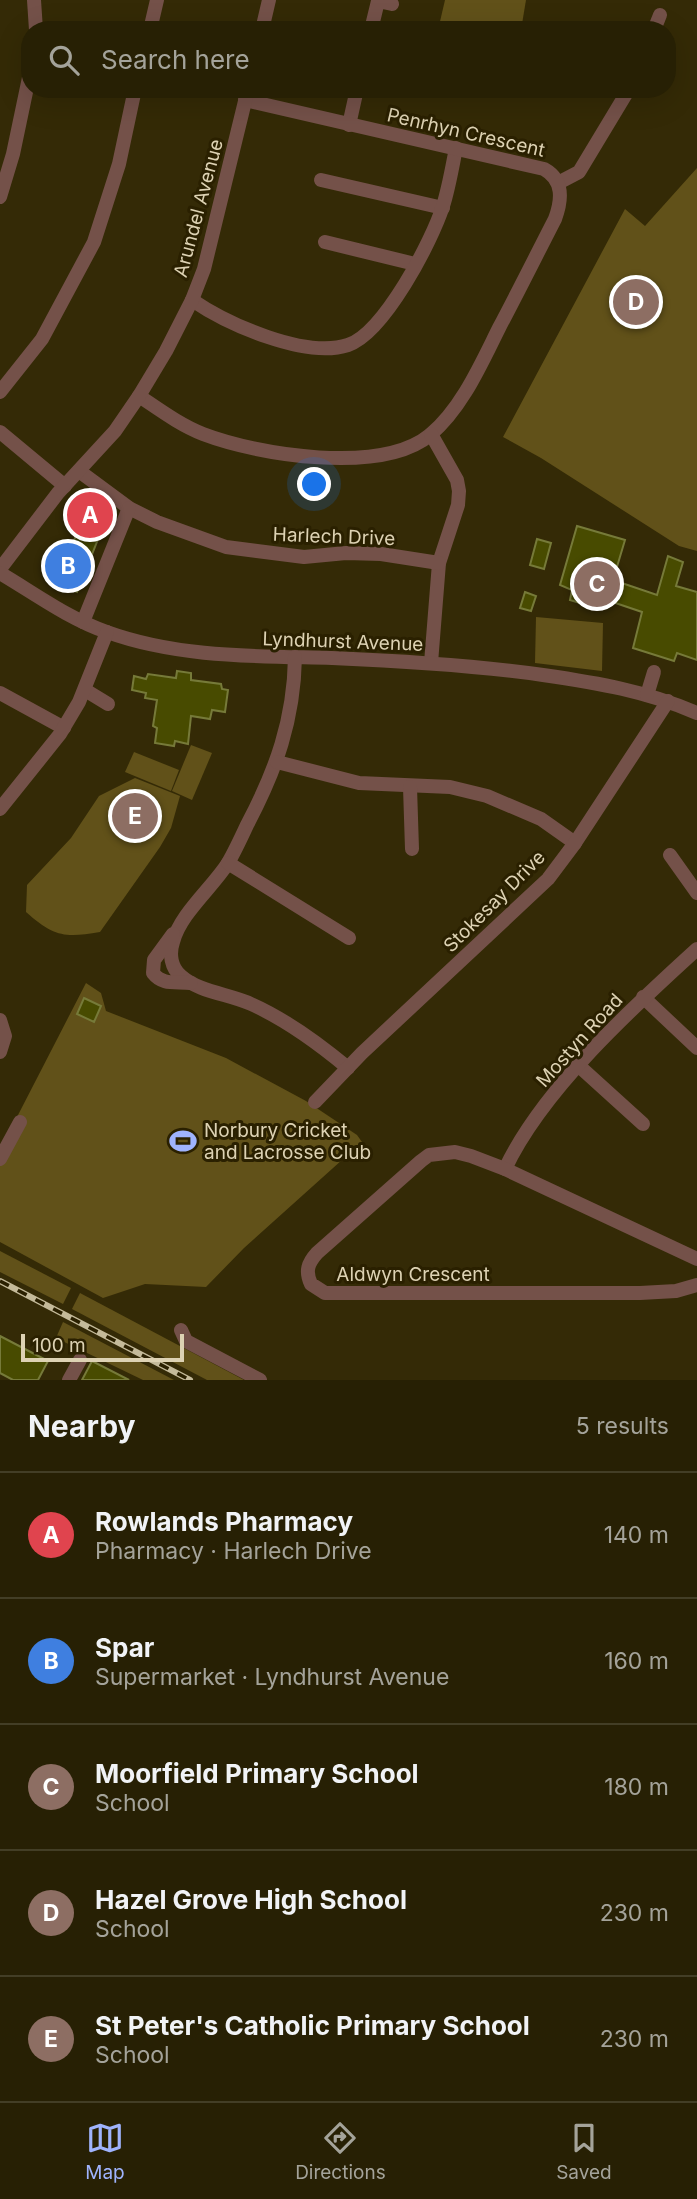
<!DOCTYPE html>
<html lang="en">
<head>
<meta charset="utf-8">
<style>
  :root { --surface:#272004; --page:#332d13; --text:#f1f3f6; --muted:#a4a39a; --line:#433e26; --accent:#9fb3fd }
  body { margin:0; font-family:Inter,sans-serif; background:var(--page); color:var(--text) }
  .scale { position:absolute; left:21px; bottom:18px; width:163px; box-sizing:border-box; padding-left:7px; border:4px solid #ddd2b3; border-top:0; font-size:19px; line-height:24px; white-space:nowrap; color:#ddd2b3; -webkit-text-stroke:5px #2a2000; paint-order:stroke }
  .you { position:absolute; left:315px; top:485px; width:24px; height:24px; margin:-18px; border:5px solid #fff; border-radius:50%; background:#1a73e8; box-shadow:0 0 0 10px #1a73e833 }
  .badge { display:grid; place-items:center; width:46px; height:46px; border-radius:50%; background:var(--accent); color:#fff; font-size:23px; font-weight:700 }
  .pin { position:absolute; translate:-50% -50%; border:4px solid #fff; box-shadow:0 2px 7px #0006 }
  .list { margin:0; padding:0; list-style:none }
  h2 { display:flex; justify-content:space-between; align-items:center; height:91px; margin:0; padding:0 28px; font-size:30px }
  h2 small { font-size:23px; font-weight:400; color:var(--muted) }
  .list li { display:grid; grid-template-columns:46px 1fr auto; gap:21px; align-items:center; box-sizing:border-box; height:126px; padding:0 28px; border-top:2px solid var(--line) }
  .list b { display:block; font-size:26px; white-space:nowrap }
  .list p { margin:0; font-size:23px; white-space:nowrap; color:var(--muted) }
  .list em { font-size:23px; font-style:normal; color:var(--muted) }
  .icon { flex:none; width:38px; height:38px; fill:none; stroke:currentColor; stroke-width:2; stroke-linecap:round; stroke-linejoin:round }
  .map { position:relative; flex:none; width:697px; height:1380px; overflow:hidden }
  .search { position:absolute; background:var(--surface); box-shadow:0 7px 28px #0002; left:21px; right:21px; top:21px; height:77px; display:flex; align-items:center; gap:18px; box-sizing:border-box; padding:0 24px; border-radius:28px; color:var(--muted); font-size:26px }
  .sheet { height:721px; background:var(--surface) }
  nav { display:flex; justify-content:space-around; align-items:center; box-sizing:border-box; height:98px; border-top:2px solid var(--line); background:var(--surface); font-size:19px; color:var(--muted) }
  nav a { display:grid; justify-items:center; gap:4px }
  nav .on { color:var(--accent) }
  .map>svg:first-child { display:block }
  .green { fill:#615119 }
  .building { fill:#484b00; stroke:#767a39; stroke-width:2 }
  .lines { fill:none; stroke-linecap:round; stroke-linejoin:round }
  .minor { stroke:#745149; stroke-width:14 }
  .rail-casing { stroke:#c4ba9a; stroke-width:6 }
  .rail { stroke:#2a2000; stroke-width:3.5; stroke-dasharray:10; stroke-linecap:butt }
  .labels { text-anchor:middle; stroke-width:6; stroke-linejoin:round; paint-order:stroke }
  .street-label { font-size:19px; fill:#ddd2b3; stroke:#2a2000 }
  .poi-label { font-size:19px; fill:#ddd2b3; stroke:#2a2000; text-anchor:start }
</style>
</head>
<body>
<div class="map">
<svg width="697" height="1380" viewBox="0 0 697 1380">
  <rect width="100%" height="100%" fill="#342a06"/>
  <g class="green">
    <path d="M445,0H526L521,30H438Z"/>
    <path d="M697,168V551L679,546L541,458L503,437L625,209L645,226Z"/>
    <path d="M536,617L603,623L602,671L535,663Z"/>
    <path d="M191,745L212,753L192,800L172,791Z"/>
    <path d="M134,752L179,770L171,791L125,772Z"/>
    <path d="M135,778L180,796L171,828L160,847L100,932C65,938 54,937 26,912L27,885L71,838L99,796Z"/>
    <path d="M86,983L101,993L106,1011L226,1058L306,1101L357,1135L362,1142L244,1248L206,1287L145,1284L103,1298L0,1242V1150Z"/>
    <path d="M0,1251L71,1288L63,1304L0,1272Z"/>
    <path d="M80,1293L244,1380H207L72,1309Z"/>
    <path d="M63,1322L174,1380H143L56,1338Z"/>
  </g>
  <g class="building">
    <path d="M87,507L108,514L77,592L57,585Z"/>
    <path d="M577,526L625,540L613,580L657,595L668,556L683,562L676,586L697,592V660L677,653L674,661L633,648L642,612L583,592L580,603L570,600L572,590L560,585Z"/>
    <path d="M537,539L551,543L544,569L530,565Z"/>
    <path d="M525,592L536,596L531,611L520,608Z"/>
    <path d="M177,671L191,673V680L221,684L222,689L228,690L225,712L212,710L210,719L191,716L188,744L175,741L174,746L155,743L157,728L153,726L157,700L145,698L146,693L132,690L134,676L146,679L148,674L176,678Z"/>
    <path d="M84,998L101,1006L94,1022L77,1014Z"/>
    <path d="M0,1336L48,1361L38,1380H13L0,1373Z"/>
    <path d="M92,1361L129,1380H82Z"/>
  </g>
  <g class="lines">
    <g class="minor">
      <path d="M34,0L36,30"/>
      <path d="M150,30L157,0"/>
      <path d="M262,30L269,0"/>
      <path d="M371,30L378,1L392,4"/>
      <path d="M654,30L660,15"/>
      <path d="M349,125L357,89"/>
      <path d="M321,180L443,208"/>
      <path d="M558,183L579,172L629,89"/>
      <path d="M0,197L13,154L30,73"/>
      <path d="M325,242L415,264"/>
      <path d="M192,300C227,324 305,359 348,345C384,333 432,241 443,206C449,187 452,168 456,148"/>
      <path d="M0,392L42,339L94,242L119,164L135,89"/>
      <path d="M139,396C160,410 180,425 203,434C258,455 381,475 430,435C462,408 481,364 499,328C518,292 536,256 555,219C562,200 564,180 544,169L245,100"/>
      <path d="M0,432L65,486"/>
      <path d="M431,434L457,480L459,491L458,505L439,563L431,663"/>
      <path d="M79,471L129,508L157,522L226,547L304,557L346,553L381,554L439,563"/>
      <path d="M0,569L58,493L115,431L139,396L166,351L192,300L204,269L248,89"/>
      <path d="M0,573C34,593 69,619 107,632C179,658 257,656 332,658C403,661 473,665 543,675C598,683 646,691 697,713"/>
      <path d="M83,622L129,508"/>
      <path d="M295,657C294,720 276,770 247,825C241,838 235,851 228,863C212,888 180,914 173,942C169,954 171,968 181,976C199,992 229,994 251,1004C287,1020 318,1043 348,1068"/>
      <path d="M85,690L108,704"/>
      <path d="M0,693L64,728"/>
      <path d="M647,695L654,672"/>
      <path d="M277,762L359,783L450,787L487,796L541,819L575,843"/>
      <path d="M410,787L412,849"/>
      <path d="M0,809L60,734L79,702L107,632"/>
      <path d="M670,855L697,893"/>
      <path d="M228,863L349,938"/>
      <path d="M173,934L154,960L153,973C163,986 176,981 191,983"/>
      <path d="M643,997L697,1048"/>
      <path d="M0,1020L5,1036L0,1052"/>
      <path d="M579,1066L643,1124"/>
      <path d="M315,1102L362,1053L548,879L575,843L668,701"/>
      <path d="M0,1159L20,1122"/>
      <path d="M505,1169C542,1090 632,1008 697,949"/>
      <path d="M697,1259L505,1169L471,1156L455,1152L429,1155L421,1161L317,1253C308,1263 305,1271 311,1284L325,1293H640L676,1291L697,1285"/>
      <path d="M181,1330L186,1341L260,1380"/>
      <path d="M69,1380L80,1360"/>
    </g>
    <defs>
      <path id="rail" d="M0,1281L190,1380"/>
    </defs>
    <use href="#rail" class="rail-casing"/>
    <use href="#rail" class="rail"/>
  </g>
  <defs>
    <symbol id="stadium-bare" viewBox="-9 -9 18 18"><path d="M0-5a6.5 5 0 1 0 0 10a6.5 5 0 1 0 0-10ZM-3.5-1.8h7v3.6h-7Z" fill="#9fb3fd" stroke="#2a2000" stroke-width="2.5" paint-order="stroke"/></symbol>
  </defs>
  <g fill-rule="evenodd">
    <use href="#stadium-bare" x="164" y="1122" width="38" height="38"/>
  </g>
  <g class="labels">
    <g class="street-label">
      <text transform="translate(466 132) rotate(13)" y="7">Penrhyn Crescent</text>
      <text transform="translate(198 208) rotate(-75)" y="7">Arundel Avenue</text>
      <text transform="translate(334 536) rotate(2)" y="7">Harlech Drive</text>
      <text transform="translate(343 641) rotate(2)" y="7">Lyndhurst Avenue</text>
      <text transform="translate(494 901) rotate(-45)" y="7">Stokesay Drive</text>
      <text transform="translate(579 1040) rotate(-48)" y="7">Mostyn Road</text>
      <text x="413" y="1281">Aldwyn Crescent</text>
    </g>
    <g class="poi-label">
      <text x="204" y="1137">Norbury Cricket<tspan x="204" dy="22">and Lacrosse Club</tspan></text>
    </g>
  </g>
</svg>
<div class="scale">100 m</div>
<div class="you"></div>
<div class="pin badge" style="left:90px;top:515px;background:#e0444e">A</div>
<div class="pin badge" style="left:68px;top:566px;background:#3f7fe0">B</div>
<div class="pin badge" style="left:597px;top:584px;background:#8d6e63">C</div>
<div class="pin badge" style="left:636px;top:302px;background:#8d6e63">D</div>
<div class="pin badge" style="left:135px;top:816px;background:#8d6e63">E</div>
<div class="search"><svg class="icon" aria-label="search" viewBox="0 0 24 24"><circle cx="10" cy="10" r="6"/><path d="M15 15l6 6"/></svg>Search here</div>
</div>
<section class="sheet">
<h2>Nearby<small>5 results</small></h2>
<ul class="list">
<li><span class="badge" style="background:#e0444e">A</span><div><b>Rowlands Pharmacy</b><p>Pharmacy · Harlech Drive</p></div><em>140 m</em></li>
<li><span class="badge" style="background:#3f7fe0">B</span><div><b>Spar</b><p>Supermarket · Lyndhurst Avenue</p></div><em>160 m</em></li>
<li><span class="badge" style="background:#8d6e63">C</span><div><b>Moorfield Primary School</b><p>School</p></div><em>180 m</em></li>
<li><span class="badge" style="background:#8d6e63">D</span><div><b>Hazel Grove High School</b><p>School</p></div><em>230 m</em></li>
<li><span class="badge" style="background:#8d6e63">E</span><div><b>St Peter's Catholic Primary School</b><p>School</p></div><em>230 m</em></li>
</ul>
</section>
<nav>
<a class="on"><svg class="icon" aria-label="map" viewBox="0 0 24 24"><path d="M3 6l6-2 6 2 6-2v14l-6 2-6-2-6 2zM9 4v14M15 6v14"/></svg>Map</a>
<a><svg class="icon" aria-label="directions" viewBox="0 0 24 24"><path d="M12 3l9 9-9 9-9-9zM9 14v-3h6M13 9l2 2-2 2"/></svg>Directions</a>
<a><svg class="icon" aria-label="saved" viewBox="0 0 24 24"><path d="M7 4h10v16l-5-4-5 4z"/></svg>Saved</a>
</nav>
</body>
</html>
